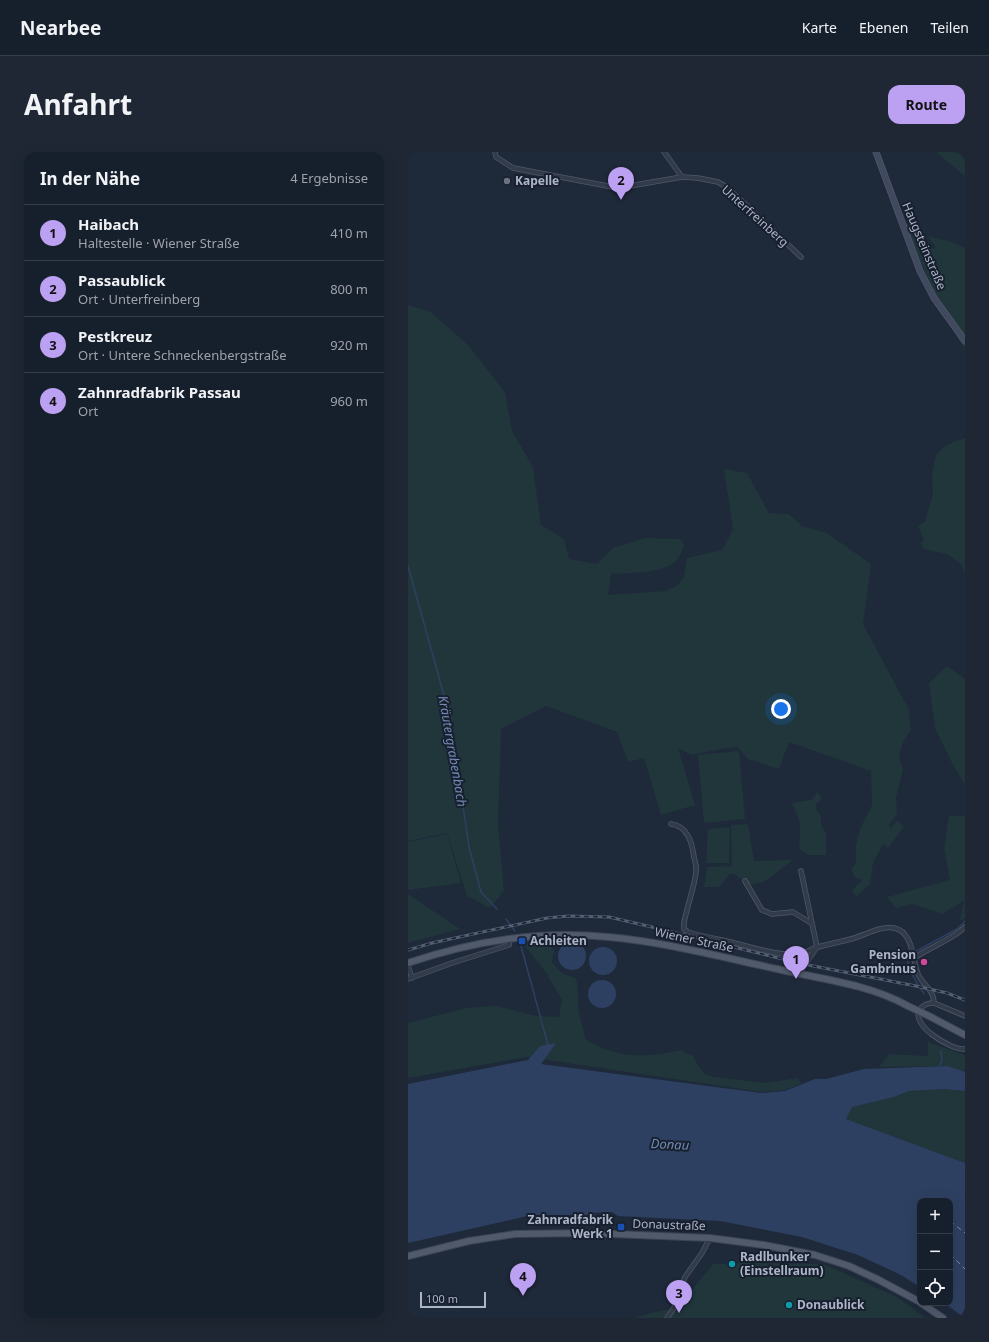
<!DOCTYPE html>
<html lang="de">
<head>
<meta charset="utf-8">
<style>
  :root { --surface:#161f2c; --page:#1f2734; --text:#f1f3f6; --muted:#9ea2a9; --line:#353d48; --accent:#bca0f2 }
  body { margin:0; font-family:"Noto Sans",sans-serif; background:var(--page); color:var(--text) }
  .controls { position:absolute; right:12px; bottom:12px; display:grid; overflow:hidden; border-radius:8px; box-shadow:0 4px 16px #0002 }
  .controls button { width:36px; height:36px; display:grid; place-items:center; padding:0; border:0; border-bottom:1px solid var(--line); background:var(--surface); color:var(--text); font:20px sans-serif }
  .scale { position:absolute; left:12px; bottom:10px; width:66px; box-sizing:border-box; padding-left:4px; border:2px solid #acb5c7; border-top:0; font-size:11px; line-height:14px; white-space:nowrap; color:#acb5c7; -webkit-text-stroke:3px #18202f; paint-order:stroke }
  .you { position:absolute; left:373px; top:557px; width:14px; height:14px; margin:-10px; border:3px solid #fff; border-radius:50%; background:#1a73e8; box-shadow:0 0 0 6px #1a73e833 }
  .badge { display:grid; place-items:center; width:26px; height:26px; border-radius:50%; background:var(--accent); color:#111; font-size:13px; font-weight:700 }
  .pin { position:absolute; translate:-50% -33px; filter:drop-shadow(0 1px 2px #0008) }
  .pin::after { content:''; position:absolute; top:21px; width:14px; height:12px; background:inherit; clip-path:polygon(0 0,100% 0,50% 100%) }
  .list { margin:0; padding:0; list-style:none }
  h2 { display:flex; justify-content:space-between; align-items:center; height:52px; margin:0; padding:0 16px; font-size:17px }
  h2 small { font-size:13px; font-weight:400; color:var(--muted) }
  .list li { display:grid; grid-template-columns:26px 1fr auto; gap:12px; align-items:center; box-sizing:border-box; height:56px; padding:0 16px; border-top:1px solid var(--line) }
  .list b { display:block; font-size:15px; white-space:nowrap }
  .list p { margin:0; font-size:13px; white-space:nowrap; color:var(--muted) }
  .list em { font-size:13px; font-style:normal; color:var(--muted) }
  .icon { flex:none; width:22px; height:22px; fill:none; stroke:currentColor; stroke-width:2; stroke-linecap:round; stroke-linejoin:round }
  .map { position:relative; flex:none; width:557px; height:1166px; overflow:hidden; border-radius:12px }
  header { display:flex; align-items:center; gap:24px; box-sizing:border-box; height:56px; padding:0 20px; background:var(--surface); border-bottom:1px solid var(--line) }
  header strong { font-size:19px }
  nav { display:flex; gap:22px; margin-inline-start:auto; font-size:14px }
  .intro { display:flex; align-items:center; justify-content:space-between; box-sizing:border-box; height:96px; padding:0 24px }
  h1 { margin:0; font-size:28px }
  .button { padding:10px 18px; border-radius:12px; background:var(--accent); color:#111; font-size:14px; font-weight:700 }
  main { display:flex; gap:24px; padding:0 24px }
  aside { flex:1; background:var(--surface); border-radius:12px; box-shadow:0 4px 16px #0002 }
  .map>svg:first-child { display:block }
  .green { fill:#20363b }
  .water { fill:#2e4061 }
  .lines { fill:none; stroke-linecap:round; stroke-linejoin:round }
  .stream { stroke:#2e4061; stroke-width:1.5 }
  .ferry { stroke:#7189b2; stroke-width:1; stroke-dasharray:5 4; stroke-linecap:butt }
  .minor-casing { stroke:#505868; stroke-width:5.5 }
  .secondary-casing { stroke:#505868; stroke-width:7 }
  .primary-casing { stroke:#3c4454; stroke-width:8 }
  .minor { stroke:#323b4a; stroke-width:4 }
  .secondary { stroke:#40495e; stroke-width:5.5 }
  .primary { stroke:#505a6b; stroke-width:6 }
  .rail-casing { stroke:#535e72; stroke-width:3 }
  .rail { stroke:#18202f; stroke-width:1.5; stroke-dasharray:4.5; stroke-linecap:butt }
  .primary-bridge-casing { stroke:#3c4454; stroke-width:8; stroke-linecap:butt }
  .primary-bridge { stroke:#505a6b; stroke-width:6 }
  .worship-dot { fill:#6b7280; stroke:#18202f; stroke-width:1.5 }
  .transit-dot { fill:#1a4fb4; stroke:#18202f; stroke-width:1.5 }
  .hotel-dot { fill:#d1479c; stroke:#18202f; stroke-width:1.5 }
  .culture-dot { fill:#0f9aa8; stroke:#18202f; stroke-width:1.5 }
  .labels { text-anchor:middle; stroke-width:4; stroke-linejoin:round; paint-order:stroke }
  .poi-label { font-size:12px; font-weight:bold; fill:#acb5c7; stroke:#18202f; text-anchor:start }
  .street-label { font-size:12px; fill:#acb5c7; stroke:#18202f }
  .water-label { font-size:13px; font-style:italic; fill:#7189b2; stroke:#18202f }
</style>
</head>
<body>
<header>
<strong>Nearbee</strong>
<nav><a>Karte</a><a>Ebenen</a><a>Teilen</a></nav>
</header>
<div class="intro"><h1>Anfahrt</h1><a class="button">Route</a></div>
<main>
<aside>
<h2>In der Nähe<small>4 Ergebnisse</small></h2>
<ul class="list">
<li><span class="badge">1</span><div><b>Haibach</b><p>Haltestelle · Wiener Straße</p></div><em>410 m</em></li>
<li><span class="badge">2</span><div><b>Passaublick</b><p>Ort · Unterfreinberg</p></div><em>800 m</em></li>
<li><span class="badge">3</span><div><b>Pestkreuz</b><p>Ort · Untere Schneckenbergstraße</p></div><em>920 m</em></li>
<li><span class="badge">4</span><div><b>Zahnradfabrik Passau</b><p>Ort</p></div><em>960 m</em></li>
</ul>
</aside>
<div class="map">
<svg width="557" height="1166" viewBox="0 0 557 1166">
  <rect width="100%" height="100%" fill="#1e293a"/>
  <g class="green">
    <path d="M528,0H557V24Z"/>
    <path d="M497,71L503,72L513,101L528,95L520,85L541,89L557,96V199L530,149L512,108Z"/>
    <path d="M0,153L23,160L60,193L97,240L104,279L125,315L133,373L156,387L161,407L189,412L205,396L237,386L272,387L276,393C274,398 272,406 267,410C255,421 220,421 203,422L200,443L258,439L270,433L276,424L279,406L314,398L325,377L316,317L339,321L361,361L381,362L394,374L419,381L463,412L455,472L501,558L503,578L495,590L491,604L495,618L488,645L489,662L481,673L483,676L490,668L496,675L480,696L475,692L465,711L462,732L448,745L444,738L454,728L447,725L443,717L448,711V693L452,677L464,653L463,619L381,590L371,617L340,607L329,595L313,597L284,603L270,596L287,653L253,663L236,606L220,610L209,580L138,554L93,577L90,672L96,739L82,756L59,744L39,681L0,689Z"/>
    <path d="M557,286V422L553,412L539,402L516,397L513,391L516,388L510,374L518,369V365L525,342L524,323L528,303L538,293Z"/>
    <path d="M539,514L557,527V633L543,609L527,576L521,531Z"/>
    <path d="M331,599L337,667L296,671L290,603Z"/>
    <path d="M409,640L414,646L408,653L409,659L413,664V673L418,682V703H400L391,697C393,677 394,669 383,651L404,648Z"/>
    <path d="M541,664H557V767L552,768L556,749L534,762L505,752L488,756L479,745L542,728L536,696Z"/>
    <path d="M340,672L346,709L385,708L356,730L340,733L327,722H322L311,735H296L299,715L324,714L323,673Z"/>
    <path d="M322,675L321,711H298L300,677Z"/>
    <path d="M39,682L53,731L0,738V690Z"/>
    <path d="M0,742L52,777L0,791Z"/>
    <path d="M139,786L146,799L144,810L154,821L168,827C172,840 168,853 172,865C174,874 176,877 177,887C209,907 238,906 273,898L285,904L290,914L298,923L306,925L357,931L390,926L393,932L377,938L353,940L119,905L0,926V871L58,856L88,854L129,864L151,865L154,848L137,819L113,789Z"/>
    <path d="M520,890L557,903V920L540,914L471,915L481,902L520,904Z"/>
    <path d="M536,937L557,939V1011L438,967L443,955L486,945L501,939Z"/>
    <path d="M338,1111L415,1112L489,1145L518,1166H225L247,1160L269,1156L305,1112Z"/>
  </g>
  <g class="water">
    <circle cx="164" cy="804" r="14"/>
    <circle cx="195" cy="809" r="14"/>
    <circle cx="194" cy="842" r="14"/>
    <path d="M148,891L133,912L353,941L377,939L407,927H418L456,917L540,914L557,920V939L536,937L501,939L486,945L444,955L438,967L557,1011V1166L536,1151H542V1049H512V1135L493,1123L450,1103L394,1085L312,1069L210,1064L204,1060L185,1061L189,1064L188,1067H181L180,1063H124L0,1091V932L120,908L132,894Z"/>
  </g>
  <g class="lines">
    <g class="stream">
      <path d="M0,414L42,565L61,695L73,740L89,757"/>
      <path d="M98,767L107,779"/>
      <path d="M113,794L140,893"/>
      <path d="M516,842C512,835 498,816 500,808C500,806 502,804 503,802L549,777L557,769"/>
      <path d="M532,914L534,908L533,899"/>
    </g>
    <g class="ferry">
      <path d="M542,1069L557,1081"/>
      <path d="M542,1102L557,1117"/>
    </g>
    <defs>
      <g id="minor">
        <path d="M87,0L88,5L105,16L210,36L274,25L290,26L310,30L317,34L336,51L393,105"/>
        <path d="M256,0L274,25"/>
        <path d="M263,672C280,674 284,691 286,705C287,710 289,714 288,720C286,737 279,754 276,771V777L280,780C292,784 305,786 318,789C341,794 373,806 396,801C401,799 405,796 410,795C421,792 432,790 443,787C455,784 474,773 486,776C506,780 504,808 510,822C515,834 526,837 526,851"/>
        <path d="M337,729L354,758L364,762L385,760L403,771"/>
        <path d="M506,806C521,796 545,787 557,775"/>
        <path d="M0,814L4,826"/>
        <path d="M393,822L394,817L409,795L393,719"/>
        <path d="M0,827L44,811L101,793L102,786"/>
        <path d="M557,864L526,851C521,851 517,852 514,855C497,871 544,899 557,897"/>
        <path d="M259,1166L266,1156L277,1125L294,1101L302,1086"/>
      </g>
      <path id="secondary" d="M468,0L512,119L526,146L557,189"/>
      <g id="primary">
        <path d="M0,811C65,789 132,778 200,785C257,790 313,805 369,817C413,827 460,832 500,854"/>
        <path d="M521,864L557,883"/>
        <path d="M0,1104L61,1089L107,1082L181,1081L302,1086L356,1093L407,1103L441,1114L469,1127L512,1150"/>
        <path d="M513,1151L535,1166"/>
      </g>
    </defs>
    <use href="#minor" class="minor-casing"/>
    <use href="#secondary" class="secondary-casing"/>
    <use href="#primary" class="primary-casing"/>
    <use href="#minor" class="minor"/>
    <use href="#secondary" class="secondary"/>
    <use href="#primary" class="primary"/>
    <defs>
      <path id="rail" d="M0,798L24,791L139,766L160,764L201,765L248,776L395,812L508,834L539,841L557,848"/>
    </defs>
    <use href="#rail" class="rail-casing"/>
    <use href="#rail" class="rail"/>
    <defs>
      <path id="primary-bridge" d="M500,854L521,864"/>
    </defs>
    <use href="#primary-bridge" class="primary-bridge-casing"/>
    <use href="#primary-bridge" class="primary-bridge"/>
  </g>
  <circle class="worship-dot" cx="99" cy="29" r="4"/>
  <g class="transit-dot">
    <rect x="110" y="785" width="8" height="8" rx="2"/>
    <rect x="209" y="1071" width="8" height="8" rx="2"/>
  </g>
  <circle class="hotel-dot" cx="516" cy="810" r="4"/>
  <g class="culture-dot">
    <circle cx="324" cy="1112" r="4"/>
    <circle cx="381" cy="1153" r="4"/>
  </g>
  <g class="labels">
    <g class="poi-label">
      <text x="107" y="33">Kapelle</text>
      <text x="122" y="793">Achleiten</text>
      <text x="508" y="807" text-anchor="end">Pension<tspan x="508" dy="14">Gambrinus</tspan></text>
      <text x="205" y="1072" text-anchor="end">Zahnradfabrik<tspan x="205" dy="14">Werk 1</tspan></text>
      <text x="332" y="1109">Radlbunker<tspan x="332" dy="14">(Einstellraum)</tspan></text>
      <text x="389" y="1157">Donaublick</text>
    </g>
    <g class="street-label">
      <text transform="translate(347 64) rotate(42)" y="4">Unterfreinberg</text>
      <text transform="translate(516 94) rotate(67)" y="4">Haugsteinstraße</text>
      <text transform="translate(286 788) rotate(12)" y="4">Wiener Straße</text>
      <text transform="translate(261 1073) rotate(2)" y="4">Donaustraße</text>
    </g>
    <g class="water-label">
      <text transform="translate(45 599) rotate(80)" y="5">Kräutergrabenbach</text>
      <text transform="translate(262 992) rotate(3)" y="5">Donau</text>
    </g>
  </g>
</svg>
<div class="controls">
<button>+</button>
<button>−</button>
<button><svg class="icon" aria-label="locate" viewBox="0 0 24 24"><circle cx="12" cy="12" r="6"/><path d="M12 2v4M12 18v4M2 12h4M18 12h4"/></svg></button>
</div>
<div class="scale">100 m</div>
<div class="you"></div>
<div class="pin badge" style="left:388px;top:827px">1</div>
<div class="pin badge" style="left:213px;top:48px">2</div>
<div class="pin badge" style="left:271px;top:1161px">3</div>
<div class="pin badge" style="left:115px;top:1144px">4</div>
</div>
</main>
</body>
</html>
